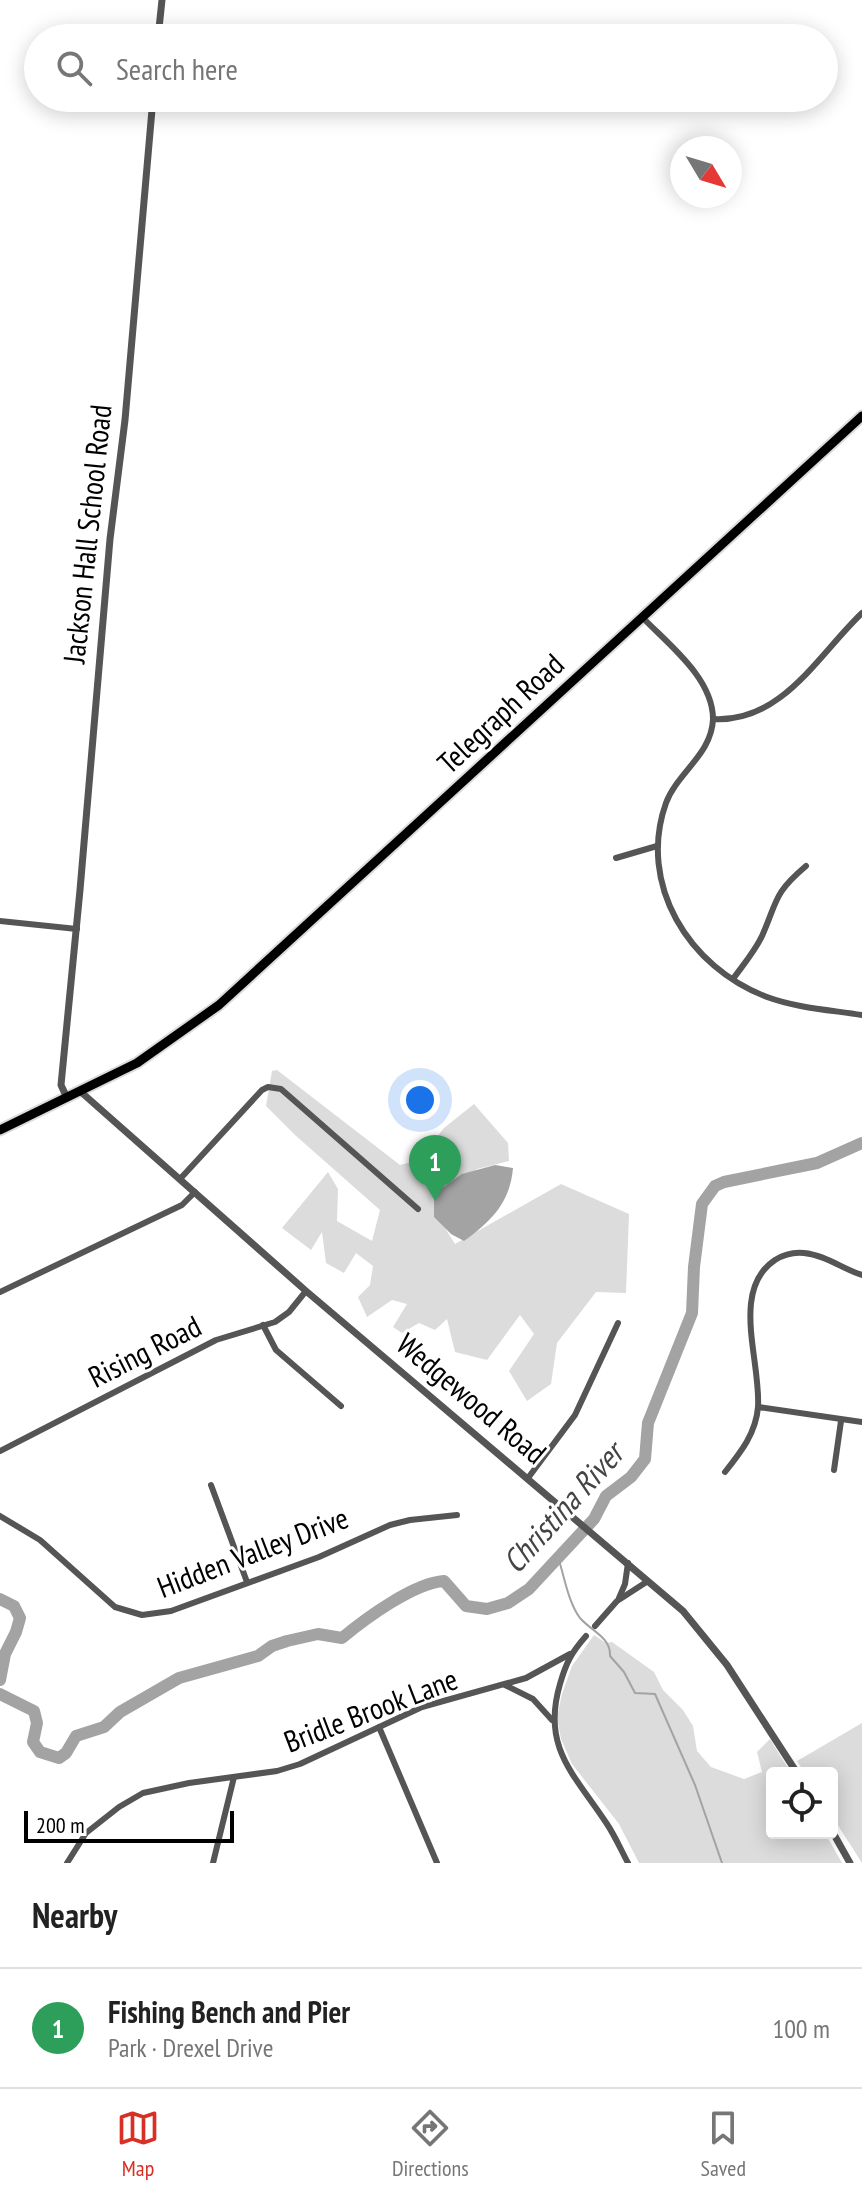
<!DOCTYPE html>
<html lang="en">
<head>
<meta charset="utf-8">
<style>
  :root { --surface:#fff; --page:#f6f6f6; --text:#222; --muted:#767676; --line:#e0e0e0; --accent:#d93025 }
  body { margin:0; font-family:"PT Sans Narrow",sans-serif; background:var(--page); color:var(--text) }
  .controls { position:absolute; right:24px; bottom:24px; display:grid; overflow:hidden; border-radius:8px; box-shadow:0 4px 20px #0003 }
  .controls button { width:72px; height:72px; display:grid; place-items:center; padding:0; border:0; border-bottom:2px solid var(--line); background:var(--surface); color:var(--text); font:40px sans-serif }
  .compass { position:absolute; left:670px; top:136px; width:72px; height:72px; border-radius:50%; background:var(--surface); box-shadow:0 4px 20px #0003; rotate:128deg }
  .scale { position:absolute; left:24px; bottom:20px; width:210px; box-sizing:border-box; padding-left:8px; border:4px solid #000; border-top:0; font-size:22px; line-height:28px; white-space:nowrap; color:#000; -webkit-text-stroke:6px #fff; paint-order:stroke }
  .you { position:absolute; left:420px; top:1100px; width:28px; height:28px; margin:-20px; border:6px solid #fff; border-radius:50%; background:#1a73e8; box-shadow:0 0 0 12px #1a73e833 }
  .badge { display:grid; place-items:center; width:52px; height:52px; border-radius:50%; background:var(--accent); color:#fff; font-size:26px; font-weight:700 }
  .pin { position:absolute; translate:-50% -66px; filter:drop-shadow(0 2px 4px #0008) }
  .pin::after { content:''; position:absolute; top:42px; width:28px; height:24px; background:inherit; clip-path:polygon(0 0,100% 0,50% 100%) }
  .list { margin:0; padding:0; list-style:none }
  h2 { display:flex; justify-content:space-between; align-items:center; height:104px; margin:0; padding:0 32px; font-size:34px }
  h2 small { font-size:26px; font-weight:400; color:var(--muted) }
  .list li { display:grid; grid-template-columns:52px 1fr auto; gap:24px; align-items:center; box-sizing:border-box; height:120px; padding:0 32px; border-top:2px solid var(--line) }
  .list b { display:block; font-size:30px; white-space:nowrap }
  .list p { margin:0; font-size:26px; white-space:nowrap; color:var(--muted) }
  .list em { font-size:26px; font-style:normal; color:var(--muted) }
  .icon { flex:none; width:44px; height:44px; fill:none; stroke:currentColor; stroke-width:2; stroke-linecap:round; stroke-linejoin:round }
  .map { position:relative; flex:none; width:862px; height:1863px; overflow:hidden }
  .search { position:absolute; background:var(--surface); box-shadow:0 4px 20px #0003; left:24px; right:24px; top:24px; height:88px; display:flex; align-items:center; gap:20px; box-sizing:border-box; padding:0 28px; border-radius:44px; color:var(--muted); font-size:30px }
  .sheet { height:224px; background:var(--surface) }
  nav { display:flex; justify-content:space-around; align-items:center; box-sizing:border-box; height:112px; border-top:2px solid var(--line); background:var(--surface); font-size:22px; color:var(--muted) }
  nav a { display:grid; justify-items:center; gap:4px }
  nav .on { color:var(--accent) }
  .map>svg:first-child { display:block }
  .green { fill:#dcdcdc }
  .water { fill:#a3a3a3 }
  .lines { fill:none; stroke-linecap:round; stroke-linejoin:round }
  .stream { stroke:#a3a3a3; stroke-width:2 }
  .river { stroke:#a3a3a3; stroke-width:12 }
  .primary-casing { stroke:#dbdbdb; stroke-width:13 }
  .minor { stroke:#555; stroke-width:6 }
  .tertiary { stroke:#555; stroke-width:7 }
  .primary { stroke:#000; stroke-width:9 }
  .labels { text-anchor:middle; stroke-width:6; stroke-linejoin:round; paint-order:stroke }
  .street-label { font-size:30px; fill:#000; stroke:#fff }
  .water-label { font-size:32px; font-style:italic; fill:#444; stroke:#fff }
</style>
</head>
<body>
<div class="map">
<svg width="862" height="1863" viewBox="0 0 862 1863">
  <rect width="100%" height="100%" fill="#fff"/>
  <g class="green">
    <path d="M277,1070L400,1165L419,1160L444,1128L474,1104L508,1143L509,1161L477,1169L435,1212L455,1244L561,1184L629,1214L626,1293L596,1292L557,1343L551,1384L527,1401L509,1371L534,1334L520,1315L487,1360L455,1352L447,1319L435,1330L419,1323L402,1333L393,1327L407,1304L392,1300L367,1317L358,1297L370,1285L373,1266L356,1253L344,1273L326,1263L322,1232L311,1250L282,1228L328,1172L338,1189L337,1221L372,1241L380,1210L295,1135L266,1106L272,1071Z"/>
    <path d="M594,1635L606,1643L612,1642L654,1672L663,1690L683,1710L693,1726L697,1751L711,1767L744,1779L762,1772L757,1752L770,1739L791,1773H772V1833H825L842,1863H639L619,1824L572,1764L561,1739L557,1717L562,1694L572,1666Z"/>
    <path d="M862,1723V1863L832,1816V1773H805L797,1761Z"/>
  </g>
  <path class="water" d="M495,1165L513,1168C510,1203 491,1221 464,1241L451,1234L434,1217V1194L462,1174Z"/>
  <g class="lines">
    <path class="stream" d="M558,1557C564,1575 568,1602 580,1618C591,1631 611,1637 610,1656L624,1672L635,1693L655,1694L695,1785L722,1863"/>
    <g class="river">
      <path d="M0,1599L14,1606L20,1618L16,1632L5,1654L0,1680"/>
      <path d="M0,1694L34,1711L37,1723L33,1742L40,1752L59,1758L66,1753L76,1736L104,1727L120,1712L179,1678L258,1656L272,1646L287,1641L318,1634L342,1638C366,1618 414,1583 444,1581L466,1606L487,1609L508,1603L529,1589L594,1519L606,1496L631,1477L645,1459L648,1423L692,1313L694,1267L702,1204L715,1186L724,1182L817,1163L862,1143"/>
    </g>
    <defs>
      <path id="primary" d="M0,1130L137,1063L219,1005L862,416"/>
    </defs>
    <use href="#primary" class="primary-casing"/>
    <g class="minor">
      <path d="M642,617C668,644 713,678 713,719C712,754 677,773 666,803C637,884 689,968 767,997C797,1008 830,1010 862,1015"/>
      <path d="M713,719C782,723 818,655 862,613"/>
      <path d="M616,858L657,846"/>
      <path d="M0,921L77,929"/>
      <path d="M733,979C743,965 755,951 762,936C778,900 773,894 806,866"/>
      <path d="M180,1179L262,1090L268,1087L281,1089L418,1209"/>
      <path d="M0,1292L182,1205L195,1192"/>
      <path d="M263,1325L276,1350L341,1406"/>
      <path d="M758,1407L862,1422"/>
      <path d="M0,1451L216,1340L275,1322L289,1312L306,1291"/>
      <path d="M834,1470L841,1421"/>
      <path d="M725,1472C741,1452 756,1433 758,1407C761,1361 730,1290 775,1260C783,1255 794,1252 804,1253C825,1255 843,1269 862,1275"/>
      <path d="M528,1478L575,1415L618,1323"/>
      <path d="M211,1485L247,1582"/>
      <path d="M0,1516L40,1540L115,1607L142,1615L171,1611L319,1557L390,1525L410,1520L457,1515"/>
      <path d="M619,1598L625,1584L628,1563"/>
      <path d="M595,1626L617,1601L648,1581"/>
      <path d="M586,1636C571,1653 566,1663 560,1684C541,1748 575,1775 607,1824C615,1836 621,1850 628,1863"/>
      <path d="M505,1685L533,1699L552,1720"/>
      <path d="M379,1727L437,1863"/>
      <path d="M67,1863L86,1833L119,1807L143,1793L189,1783L277,1771L300,1764L422,1707L526,1678L570,1654"/>
      <path d="M213,1863L234,1777"/>
    </g>
    <g class="tertiary">
      <path d="M158,38L162,0"/>
      <path d="M81,1092L306,1291L683,1611L727,1665L797,1773"/>
      <path d="M67,1098L61,1085L80,890L110,539L125,420L153,98"/>
      <path d="M832,1831L850,1863"/>
    </g>
    <use href="#primary" class="primary"/>
  </g>
  <g class="labels">
    <g class="street-label">
      <text transform="translate(88 534) rotate(-84)" y="10">Jackson Hall School Road</text>
      <text transform="translate(501 714) rotate(-43)" y="10">Telegraph Road</text>
      <text transform="translate(145 1352) rotate(-27)" y="10">Rising Road</text>
      <text transform="translate(471 1399) rotate(40)" y="10">Wedgewood Road</text>
      <text transform="translate(253 1553) rotate(-21)" y="10">Hidden Valley Drive</text>
      <text transform="translate(371 1711) rotate(-21)" y="10">Bridle Brook Lane</text>
    </g>
    <g class="water-label">
      <text transform="translate(563 1508) rotate(-48)" y="11">Christina River</text>
    </g>
  </g>
</svg>
<div class="controls">
<button><svg class="icon" aria-label="locate" viewBox="0 0 24 24"><circle cx="12" cy="12" r="6"/><path d="M12 2v4M12 18v4M2 12h4M18 12h4"/></svg></button>
</div>
<svg class="compass" viewBox="-18 -18 36 36"><path d="M0-13l5 13h-10z" fill="#e53935"/><path d="M0 13l5-13h-10z" fill="#767676"/></svg>
<div class="scale">200 m</div>
<div class="you"></div>
<div class="pin badge" style="left:435px;top:1201px;background:#2e9e5b">1</div>
<div class="search"><svg class="icon" aria-label="search" viewBox="0 0 24 24"><circle cx="10" cy="10" r="6"/><path d="M15 15l6 6"/></svg>Search here</div>
</div>
<section class="sheet">
<h2>Nearby<small></small></h2>
<ul class="list">
<li><span class="badge" style="background:#2e9e5b">1</span><div><b>Fishing Bench and Pier</b><p>Park · Drexel Drive</p></div><em>100 m</em></li>
</ul>
</section>
<nav>
<a class="on"><svg class="icon" aria-label="map" viewBox="0 0 24 24"><path d="M3 6l6-2 6 2 6-2v14l-6 2-6-2-6 2zM9 4v14M15 6v14"/></svg>Map</a>
<a><svg class="icon" aria-label="directions" viewBox="0 0 24 24"><path d="M12 3l9 9-9 9-9-9zM9 14v-3h6M13 9l2 2-2 2"/></svg>Directions</a>
<a><svg class="icon" aria-label="saved" viewBox="0 0 24 24"><path d="M7 4h10v16l-5-4-5 4z"/></svg>Saved</a>
</nav>
</body>
</html>
